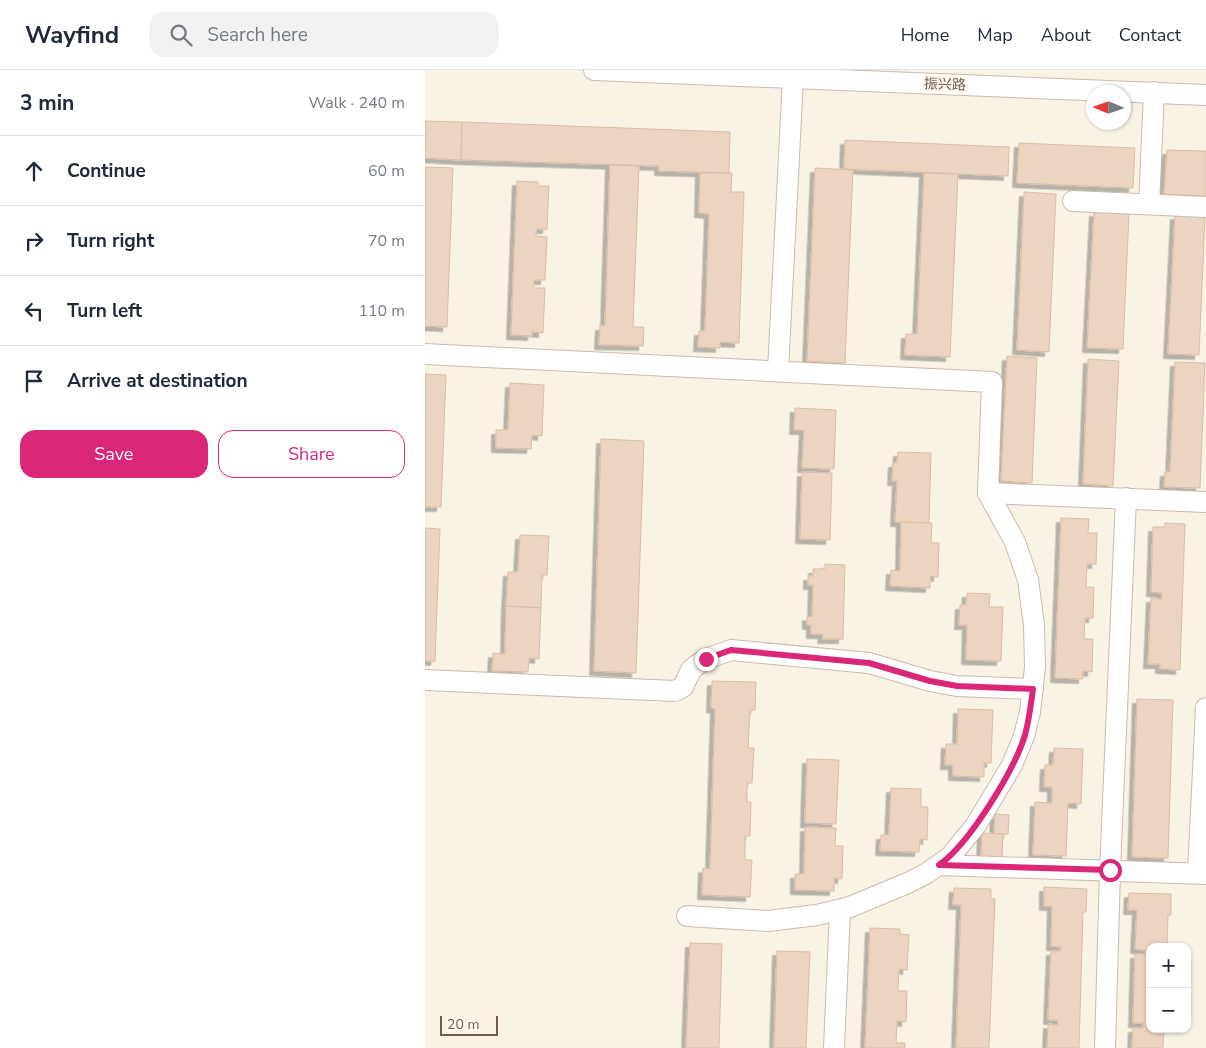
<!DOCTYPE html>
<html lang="en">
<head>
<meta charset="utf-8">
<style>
  :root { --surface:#fff; --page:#f2f2f3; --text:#1f2937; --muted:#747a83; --line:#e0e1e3; --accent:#db2777 }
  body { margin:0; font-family:"Nunito Sans","Noto Sans SC",sans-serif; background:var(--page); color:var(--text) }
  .controls { position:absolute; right:15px; bottom:15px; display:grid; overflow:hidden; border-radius:10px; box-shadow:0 1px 4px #0004 }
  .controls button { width:45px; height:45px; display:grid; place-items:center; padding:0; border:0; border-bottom:1px solid var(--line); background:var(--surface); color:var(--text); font:25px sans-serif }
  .compass { position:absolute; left:661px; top:15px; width:45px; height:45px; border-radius:50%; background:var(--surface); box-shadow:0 1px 4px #0004; rotate:272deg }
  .scale { position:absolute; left:15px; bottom:12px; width:58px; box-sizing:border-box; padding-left:5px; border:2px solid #6f5c4e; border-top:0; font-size:14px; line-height:18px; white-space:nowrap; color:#6f5c4e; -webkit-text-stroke:4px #fcf7ec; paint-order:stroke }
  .stop { position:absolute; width:15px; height:15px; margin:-11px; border:4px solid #db2777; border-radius:50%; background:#fff }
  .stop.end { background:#db2777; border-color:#fff; box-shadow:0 1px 5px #0008 }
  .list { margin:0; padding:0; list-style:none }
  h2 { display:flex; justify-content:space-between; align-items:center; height:65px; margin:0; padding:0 20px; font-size:21px }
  h2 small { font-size:16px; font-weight:400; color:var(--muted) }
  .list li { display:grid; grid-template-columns:32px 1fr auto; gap:15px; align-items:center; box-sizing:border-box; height:70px; padding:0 20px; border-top:1px solid var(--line) }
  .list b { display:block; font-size:19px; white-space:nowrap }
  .list em { font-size:16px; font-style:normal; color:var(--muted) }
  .actions { display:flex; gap:10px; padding:15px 20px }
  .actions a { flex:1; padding:11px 0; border:1px solid var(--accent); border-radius:15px; text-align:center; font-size:18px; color:var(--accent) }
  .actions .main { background:var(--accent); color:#fff }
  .icon { flex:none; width:28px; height:28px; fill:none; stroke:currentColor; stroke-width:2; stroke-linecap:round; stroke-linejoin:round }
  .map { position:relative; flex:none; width:781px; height:978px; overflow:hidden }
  header { display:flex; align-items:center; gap:30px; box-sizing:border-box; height:70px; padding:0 25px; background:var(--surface); border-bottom:1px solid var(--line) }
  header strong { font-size:24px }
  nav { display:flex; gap:28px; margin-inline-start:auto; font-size:18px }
  .search { width:350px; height:45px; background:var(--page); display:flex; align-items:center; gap:12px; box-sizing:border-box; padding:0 18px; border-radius:15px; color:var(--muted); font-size:19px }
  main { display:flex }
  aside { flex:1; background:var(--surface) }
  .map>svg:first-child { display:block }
  .building { fill:#ebd4c1; stroke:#dbbca4; filter:url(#shadow) }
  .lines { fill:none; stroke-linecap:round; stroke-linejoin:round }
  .minor-casing { stroke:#c9bbae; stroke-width:22 }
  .minor { stroke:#fff; stroke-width:20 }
  .route { stroke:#db2777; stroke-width:6 }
  .labels { text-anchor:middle; stroke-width:4.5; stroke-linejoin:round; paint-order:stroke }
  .street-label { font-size:14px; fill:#6f5c4e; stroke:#fcf7ec }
</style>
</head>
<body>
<header>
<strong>Wayfind</strong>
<div class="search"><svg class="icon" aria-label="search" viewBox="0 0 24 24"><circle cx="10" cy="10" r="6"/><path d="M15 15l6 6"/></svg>Search here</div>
<nav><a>Home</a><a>Map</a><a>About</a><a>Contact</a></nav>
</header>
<main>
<aside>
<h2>3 min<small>Walk · 240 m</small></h2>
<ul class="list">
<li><svg class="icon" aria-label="ahead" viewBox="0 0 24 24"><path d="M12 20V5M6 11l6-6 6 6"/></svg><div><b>Continue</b></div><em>60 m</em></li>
<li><svg class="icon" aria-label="right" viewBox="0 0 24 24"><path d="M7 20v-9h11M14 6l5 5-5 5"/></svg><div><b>Turn right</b></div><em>70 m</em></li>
<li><svg class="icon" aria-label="left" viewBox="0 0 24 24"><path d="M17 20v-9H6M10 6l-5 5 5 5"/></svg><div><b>Turn left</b></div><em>110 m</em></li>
<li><svg class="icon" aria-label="arrive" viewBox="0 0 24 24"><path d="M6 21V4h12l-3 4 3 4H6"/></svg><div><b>Arrive at destination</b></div></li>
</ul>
<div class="actions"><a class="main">Save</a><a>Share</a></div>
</aside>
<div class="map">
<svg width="781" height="978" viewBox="0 0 781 978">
  <defs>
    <filter id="shadow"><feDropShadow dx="-4.5" dy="4.5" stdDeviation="0" flood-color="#0004"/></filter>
  </defs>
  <rect width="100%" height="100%" fill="#f9f3e6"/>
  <g class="building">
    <path d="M0,51L37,52L36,90L0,88Z"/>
    <path d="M37,52L305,62L304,103L234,101V96L36,90Z"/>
    <path d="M420,70L584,77L583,106L419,99Z"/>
    <path d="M594,73L710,78L708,118L592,113Z"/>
    <path d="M742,80L781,81V126L739,124Z"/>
    <path d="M185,95L214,96L208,257H219L218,276L174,275L175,256H180Z"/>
    <path d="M0,97L28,98L22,257L0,256Z"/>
    <path d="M390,98L428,100L420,293L382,291Z"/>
    <path d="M275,103H307L306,122H319L314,273L295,272V278L273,277L274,261H280L284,144L274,143Z"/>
    <path d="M499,103L533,104L525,287L480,285L481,264H492Z"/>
    <path d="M92,111L113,112V116H124L122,159H111V166L122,167L120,210H109V218H120L118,263L107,262V266L86,265Z"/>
    <path d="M599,122L631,124L624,282L592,280Z"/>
    <path d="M669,142L704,143L698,279L662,278Z"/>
    <path d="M750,145L780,147L774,285L743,284Z"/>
    <path d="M582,286L612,288L607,413L576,411Z"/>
    <path d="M663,289L694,291L688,416L658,414Z"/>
    <path d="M750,292L780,293L775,418L739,417L740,402H745Z"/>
    <path d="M0,304L21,305L16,437H0Z"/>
    <path d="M85,313L119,315L117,366L107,365L106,379L71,378V360H83Z"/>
    <path d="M370,338L411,340L409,399L377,398L379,360H369Z"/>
    <path d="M176,369L219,371L211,603L169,601Z"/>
    <path d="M473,382L506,383L504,453L470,452L472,411H467L468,393H472Z"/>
    <path d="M377,402L407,403L405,470L375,469Z"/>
    <path d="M636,448L664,449L663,463H672L671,494H662L661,517H669L668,548H660L659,569H668L667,602L658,601V609L630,608Z"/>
    <path d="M476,452L507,453L506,473H514L513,507L505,506V518L465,516L466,500L475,501Z"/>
    <path d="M740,453L760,454L755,600L735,599V594H723L726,528L737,529V523L726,522L728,457H740Z"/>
    <path d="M0,458L15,459L10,591H0Z"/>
    <path d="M95,465L124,466L122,505H117L116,538L81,536L83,502H93Z"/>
    <path d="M400,494L420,495L418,569H397L398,564H386V555H382V546L387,547L388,515H383V506H388V499H400Z"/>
    <path d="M542,523L565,524L564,537H578L576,591L541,590L542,555H534L535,535H541Z"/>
    <path d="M81,536L116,538L114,589L104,588L103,602L67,601L68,583L80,584Z"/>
    <path d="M287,611L331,612L330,640H325L323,678H329L327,713H322V732H326L325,766H320V790H327L325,827L277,825L278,798L285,799L290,639L286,638Z"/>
    <path d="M712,629L748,630L743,788L707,787Z"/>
    <path d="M533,639L568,640L566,693H559V707L528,706V695H520L521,674H532Z"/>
    <path d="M629,678L658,679L656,734L643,733L641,786L608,785L610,732L627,733V717H619L620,695H628Z"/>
    <path d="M382,689L414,690L411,754L380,753Z"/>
    <path d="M466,718L496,719V737H503L502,770L495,769L494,782L455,781L456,765H464Z"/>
    <path d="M570,744L584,745L583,764H569Z"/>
    <path d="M380,757L411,758L410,776H418L417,809L409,808V821L370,820V804H379Z"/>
    <path d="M557,763L578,764L577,788H556Z"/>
    <path d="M619,817L662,819L661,842H658L654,978H622L623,954L633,955V950H623L626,881H635L636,877L626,876L627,836H619Z"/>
    <path d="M529,818L566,819V829H570L564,978H531L536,835H528Z"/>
    <path d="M704,823L746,824V845H743L742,877H725V959H739L738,978H707L708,958H718V953H708L710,884H720V880L710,879L712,840H703Z"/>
    <path d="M445,858L475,859V864L484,865L482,900L474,899L473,921H482L481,952L472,951L471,973H480V978H440Z"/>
    <path d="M265,873L297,874L294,978H261Z"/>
    <path d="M352,881L385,882L381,978H349Z"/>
  </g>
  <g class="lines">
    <defs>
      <g id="minor">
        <path d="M169,0L781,25"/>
        <path d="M648,131L781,137"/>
        <path d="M724,134L729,22"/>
        <path d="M0,284L567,312L563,423L590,472L603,510L609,555L610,597L605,642L599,666L587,695L551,755L525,787L502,803L485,812L425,837L392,845L343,851L262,846"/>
        <path d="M353,301L368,8"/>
        <path d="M563,423L781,432"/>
        <path d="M0,610L250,621L258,617L266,600L272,595L281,589L306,580L444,593L505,611L532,616L608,619"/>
        <path d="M514,795L781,804"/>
        <path d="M773,803L781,638"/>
        <path d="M409,978L415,840"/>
        <path d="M680,978L685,801L701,428"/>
      </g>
    </defs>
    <use href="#minor" class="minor-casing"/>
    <use href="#minor" class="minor"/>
  </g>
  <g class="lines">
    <path class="route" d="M281,589L306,580L444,593L505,611L532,616L608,619C606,635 604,650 600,665C589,701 544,774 514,795L685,800"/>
  </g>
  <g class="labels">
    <g class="street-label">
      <text transform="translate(520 14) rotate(2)" y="5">振兴路</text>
    </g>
  </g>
</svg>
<div class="controls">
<button>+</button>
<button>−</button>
</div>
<svg class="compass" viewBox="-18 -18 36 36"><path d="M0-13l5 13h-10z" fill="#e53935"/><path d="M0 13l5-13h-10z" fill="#747a83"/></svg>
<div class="scale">20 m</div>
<div class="stop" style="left:685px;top:800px"></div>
<div class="stop end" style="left:281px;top:589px"></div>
</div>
</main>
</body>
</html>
